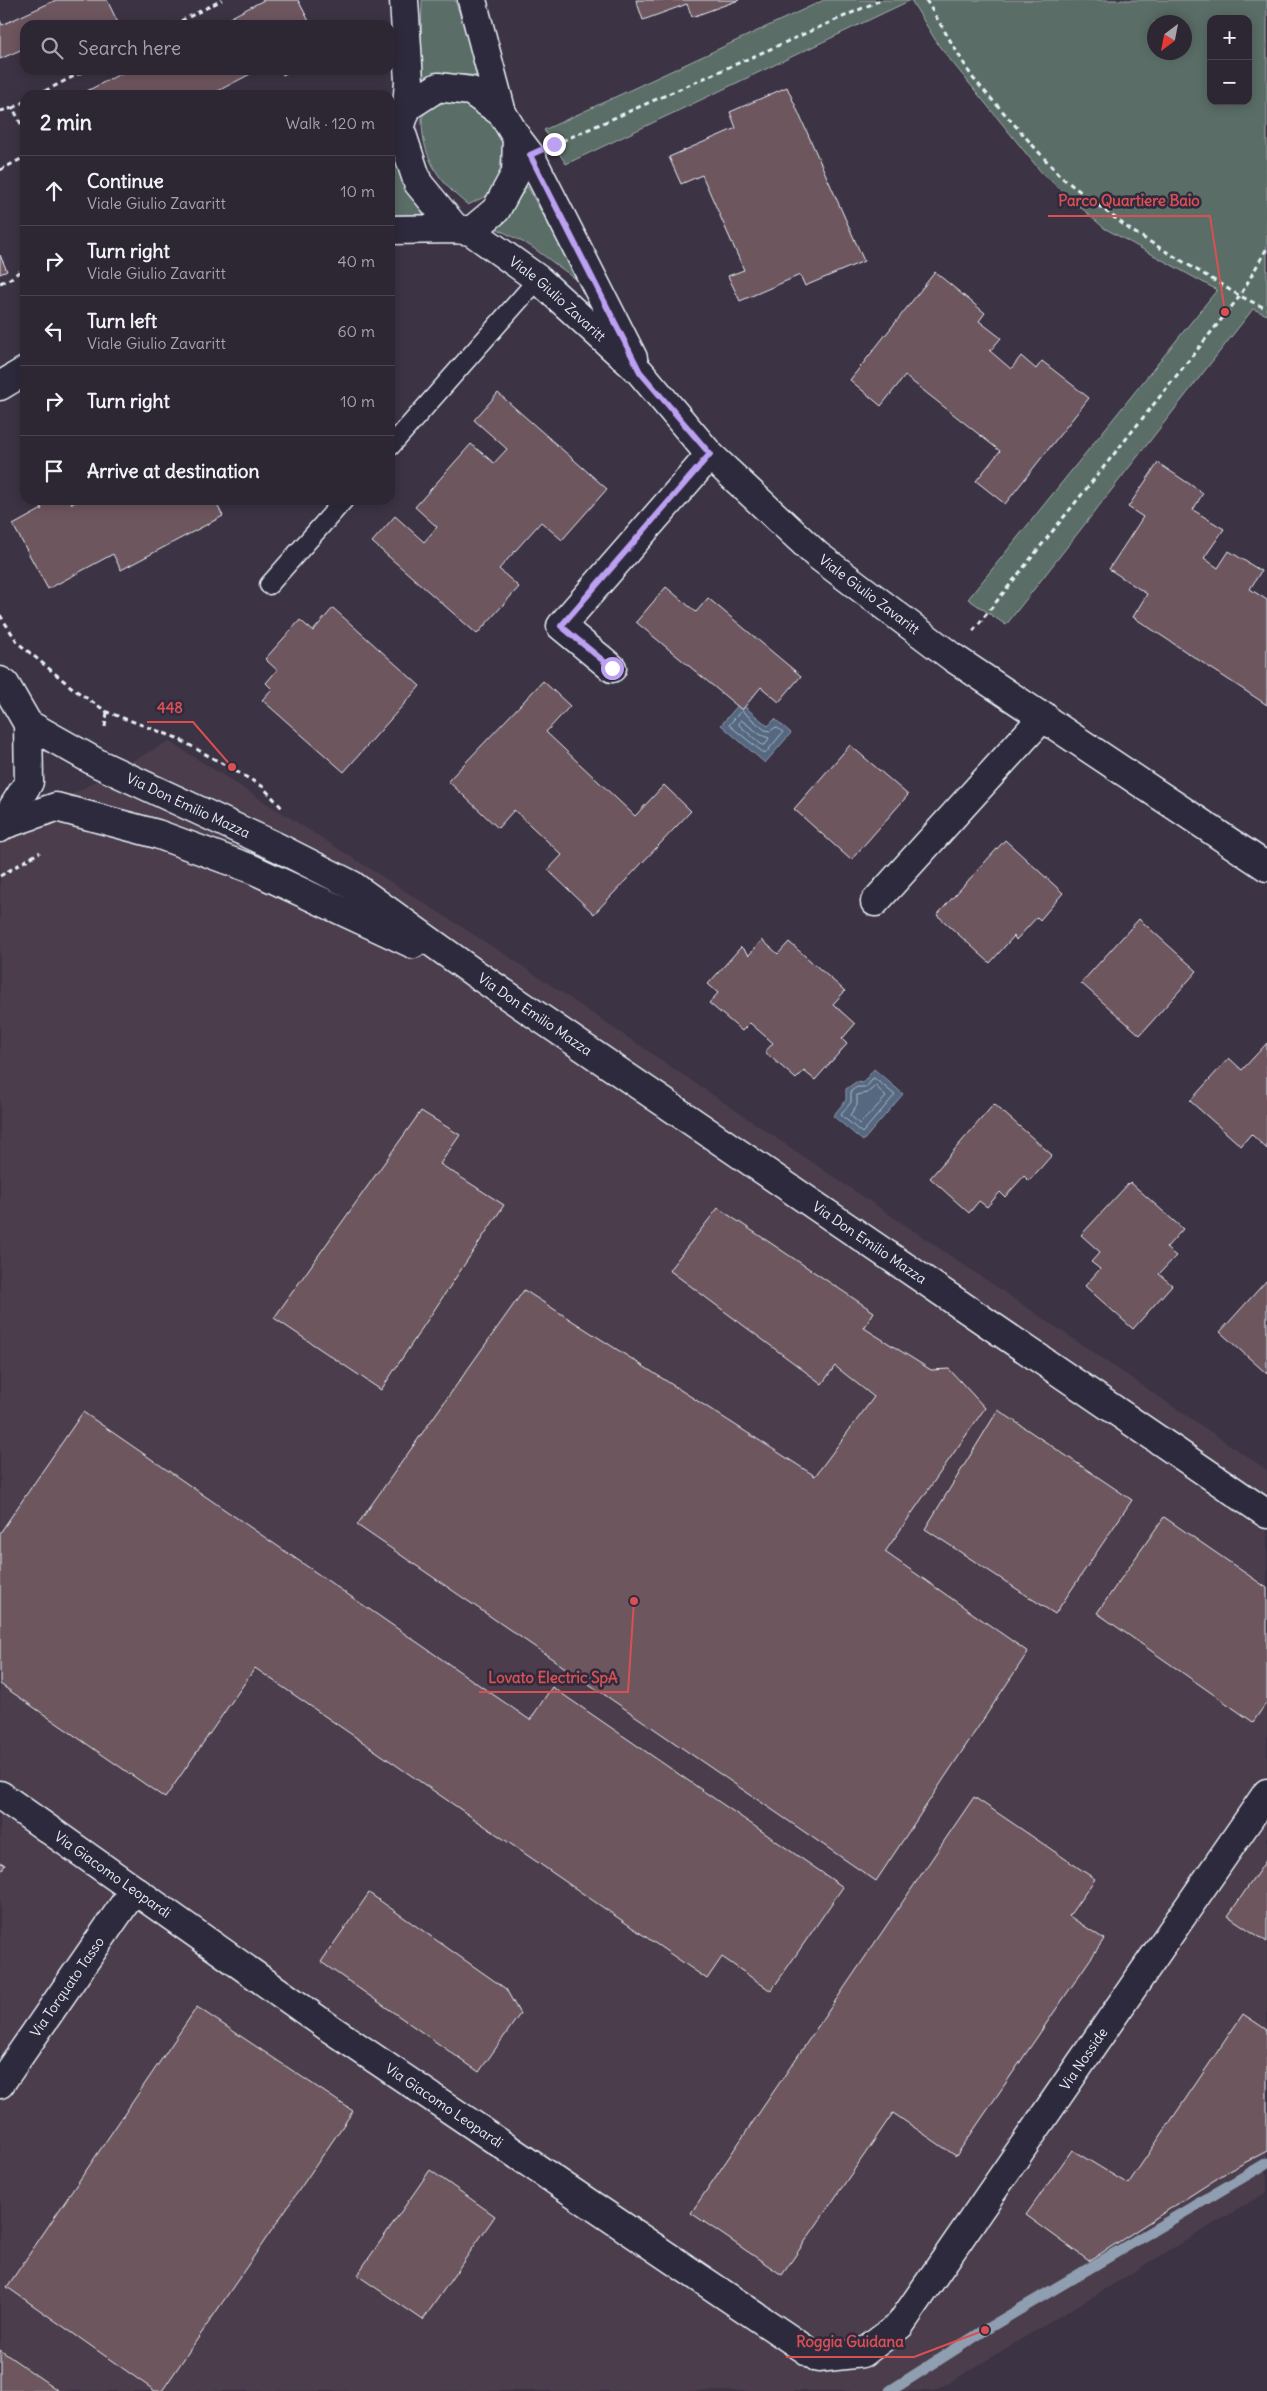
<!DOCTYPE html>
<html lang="en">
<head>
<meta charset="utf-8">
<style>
  :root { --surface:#2d2633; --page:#39323f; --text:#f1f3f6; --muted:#a7a5ac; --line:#48434e }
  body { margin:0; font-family:Delius,sans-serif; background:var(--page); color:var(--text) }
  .controls { position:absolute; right:15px; top:15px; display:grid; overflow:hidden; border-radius:10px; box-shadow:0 2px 12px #0003 }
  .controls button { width:45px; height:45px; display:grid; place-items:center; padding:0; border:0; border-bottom:1px solid var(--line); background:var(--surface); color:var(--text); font:25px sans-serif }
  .compass { position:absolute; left:1147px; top:15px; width:45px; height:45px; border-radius:50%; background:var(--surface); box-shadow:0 2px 12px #0003; rotate:212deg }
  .stop { position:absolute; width:15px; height:15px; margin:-11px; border:4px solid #bca0f2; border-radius:50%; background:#fff }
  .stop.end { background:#bca0f2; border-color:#fff; box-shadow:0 1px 5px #0008 }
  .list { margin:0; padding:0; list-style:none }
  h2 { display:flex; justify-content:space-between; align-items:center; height:65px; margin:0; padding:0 20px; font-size:21px }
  h2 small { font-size:16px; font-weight:400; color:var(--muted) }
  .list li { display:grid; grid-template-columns:32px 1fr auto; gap:15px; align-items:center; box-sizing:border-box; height:70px; padding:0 20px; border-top:1px solid var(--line) }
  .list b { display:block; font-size:19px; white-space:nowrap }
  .list p { margin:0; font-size:16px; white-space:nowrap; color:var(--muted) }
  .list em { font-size:16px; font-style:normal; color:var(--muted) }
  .icon { flex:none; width:28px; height:28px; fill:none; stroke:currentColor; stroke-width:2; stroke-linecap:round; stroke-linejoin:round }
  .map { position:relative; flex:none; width:1267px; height:2391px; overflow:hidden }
  .search { position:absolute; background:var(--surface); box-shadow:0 2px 12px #0003; left:20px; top:20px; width:375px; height:55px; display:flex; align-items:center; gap:12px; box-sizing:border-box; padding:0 18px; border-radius:15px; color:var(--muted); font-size:19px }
  .panel { position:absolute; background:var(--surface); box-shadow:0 2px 12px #0003; left:20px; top:90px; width:375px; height:415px; border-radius:15px }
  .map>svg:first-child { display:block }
  .built { fill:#4b3e4c }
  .green { fill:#5a6d66; stroke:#a1afaf; fill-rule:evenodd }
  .water { fill:#546780; stroke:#8f9eb0 }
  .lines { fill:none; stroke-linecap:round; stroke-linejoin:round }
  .shore { stroke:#adbac8; stroke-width:1 }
  .stream { stroke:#8f9eb0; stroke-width:11 }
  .building { fill:#6e565f; stroke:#e8f1f8 }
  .lane-casing { stroke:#e8f1f8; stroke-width:21 }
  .street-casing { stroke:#e8f1f8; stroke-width:31 }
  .secondary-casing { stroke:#e8f1f8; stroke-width:31 }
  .path { stroke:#e8f1f8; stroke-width:3; stroke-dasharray:5 4; stroke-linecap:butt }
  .lane { stroke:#2f2a3d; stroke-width:18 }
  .street { stroke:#2f2a3d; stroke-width:28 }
  .secondary { stroke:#2f2a3d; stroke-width:28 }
  .route { stroke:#bca0f2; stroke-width:6 }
  .labels { text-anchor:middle; stroke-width:5; stroke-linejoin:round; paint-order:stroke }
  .street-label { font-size:14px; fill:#e8f1f8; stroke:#2f2a3d }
  .leader { fill:none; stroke:#da5052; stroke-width:2 }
  .callout-dot { fill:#da5052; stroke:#2f2a3d; stroke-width:2 }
  .callout-label { font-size:15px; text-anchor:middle; font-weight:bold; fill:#da5052; stroke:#2f2a3d; stroke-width:5; stroke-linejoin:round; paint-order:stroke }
</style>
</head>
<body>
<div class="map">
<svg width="1267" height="2391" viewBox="0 0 1267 2391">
  <rect width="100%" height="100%" fill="#3c3344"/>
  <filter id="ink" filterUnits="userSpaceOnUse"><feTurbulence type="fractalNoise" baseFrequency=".02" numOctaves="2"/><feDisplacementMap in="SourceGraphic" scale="10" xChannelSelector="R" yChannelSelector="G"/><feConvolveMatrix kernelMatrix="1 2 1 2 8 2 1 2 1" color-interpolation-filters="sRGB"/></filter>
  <g filter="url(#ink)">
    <path class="built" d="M169,741L509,957L1267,1470V2192L935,2391H0V834Z"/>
    <g class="green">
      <path d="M422,0H455L481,76C460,74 439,72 420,82Z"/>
      <path d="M824,0H1267V315L1253,309L1006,625L968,599L1217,290L1104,228L1042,173L939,46L911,0L566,164L544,130ZM1211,19H1248V101H1211ZM1154,22H1184V52H1154Z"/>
      <path d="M444,103C479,106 483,108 504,137L499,178L490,194L468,205C438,182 421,155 422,117L430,107Z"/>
      <path d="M390,149L405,185L424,215H390Z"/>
      <path d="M527,186L580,282L532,247L494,227L513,209Z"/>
    </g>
    <g class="water">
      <path d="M740,703L768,726L775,719L791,733L765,763L721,725Z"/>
      <path d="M874,1069L903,1094L863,1141L833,1116L846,1100V1089L856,1082L863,1083Z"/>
    </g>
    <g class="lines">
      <g class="shore">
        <path d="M741,711L729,725L765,754L783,732L776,727L770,731L765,730L742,711"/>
        <path d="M741,720L761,735L769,738L765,745H762L739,725Z"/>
        <path d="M874,1078L895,1095L862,1133L841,1115L851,1102V1091L857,1087H866Z"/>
        <path d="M876,1086L886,1097L860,1124L850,1115L857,1105V1095L867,1093Z"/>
      </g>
      <path class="stream" d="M890,2391L985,2330L1267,2163"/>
    </g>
    <g class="building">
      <path d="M56,0H107L119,25H25V48L0,59V20L2,25Z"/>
      <path d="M264,0H298L311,25H216Z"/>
      <path d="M636,0H739L692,17L687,4L643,20Z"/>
      <path d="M128,70H258L210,95H79Z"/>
      <path d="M281,70H292L283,75Z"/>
      <path d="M787,87L864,261L805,286L800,275L740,301L728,276L744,270L702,175L681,184L669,157L736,128L730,112Z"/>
      <path d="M0,255L7,271L0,274Z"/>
      <path d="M935,272L985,313L979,321L1001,338L990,351L1011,369L1021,356L1036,369L1042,361L1089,398L1005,504L976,481L1000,451L905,376L881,406L850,380Z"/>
      <path d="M498,393L607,489L562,540L541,522L499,569L519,587L477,634L372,542L395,516L424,542L437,527L415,507L471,444L494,463L507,449L474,420Z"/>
      <path d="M1158,463L1203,493L1193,510L1224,529L1204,558L1218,568L1229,551L1261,571L1250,589L1267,600V705L1133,617L1147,594L1109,569L1143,517L1128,507Z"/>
      <path d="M37,500H70L72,504L78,500H220L216,503L223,516L121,570L113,554L48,589L13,525L42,509Z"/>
      <path d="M666,587L696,612L708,598L801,676L779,702L761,687L742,710L636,622Z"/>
      <path d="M333,608L420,686L344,772L262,700L272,689L266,683L277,670L265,659L300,620L313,631Z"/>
      <path d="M543,681L570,706L546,732L635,816L664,785L691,811L594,914L548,870L562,855L514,810L498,828L448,781Z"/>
      <path d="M850,745L908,795L851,860L794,809Z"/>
      <path d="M1005,840L1063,893L1040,920L1037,917L1016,940L1014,936L990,963L937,915Z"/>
      <path d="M1139,919L1197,971L1140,1035L1081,983Z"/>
      <path d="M762,940L778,954L789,942L845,991L833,1004L855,1024L842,1039L847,1044L815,1080L804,1071L796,1079L765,1052L773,1043L750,1023L742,1031L709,1003L718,993L708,984L741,947L749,955Z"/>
      <path d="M1267,1043V1149L1251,1134L1241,1146L1190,1101L1229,1058L1242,1070Z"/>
      <path d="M994,1104L1052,1155L1029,1181L1024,1176L1005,1197L1000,1192L987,1207L979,1201L969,1213L930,1178Z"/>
      <path d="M421,1111L460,1135L440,1164L504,1205L381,1390L274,1318Z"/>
      <path d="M1130,1182L1183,1229L1166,1248L1176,1256L1159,1274L1172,1285L1133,1329L1085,1286L1100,1269L1091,1262L1100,1252L1081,1235Z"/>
      <path d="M718,1208L874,1312L864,1328L931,1370L949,1369L985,1408L885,1552L1028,1652L876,1881L357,1525L524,1290L815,1476L874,1397L835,1366L822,1384L669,1270Z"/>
      <path d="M1267,1280V1374L1220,1332Z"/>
      <path d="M998,1410L1132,1500L1055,1614L925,1529Z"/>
      <path d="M83,1412L530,1720L552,1687L843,1887L771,1991L722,1957L707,1979L255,1668L165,1798L0,1684V1533Z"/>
      <path d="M1164,1517L1267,1588V1702L1253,1722L1097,1613Z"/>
      <path d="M974,1797L1095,1879L1069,1916L1104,1939L956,2156L893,2113L782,2275L691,2213Z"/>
      <path d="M1267,1859V1942L1228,1916Z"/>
      <path d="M0,1862L5,1865L0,1873Z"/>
      <path d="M369,1893L506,1989L520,2014L479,2072L321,1962Z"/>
      <path d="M197,2007L353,2111L162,2391H155L7,2287Z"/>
      <path d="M1243,2014L1267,2030V2151L1227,2172L1089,2261L1026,2215L1072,2150L1128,2184Z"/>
      <path d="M430,2170L495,2216L423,2320L357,2275Z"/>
      <path d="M0,2350L59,2391H0Z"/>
    </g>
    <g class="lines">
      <defs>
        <g id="lane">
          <path d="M390,447L538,279"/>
          <path d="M269,585L344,500"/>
        </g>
        <g id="street">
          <path d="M404,0L409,81L407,107L400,128L418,183L456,229"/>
          <path d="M472,0L502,113"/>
          <path d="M517,138L530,155L633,358"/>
          <path d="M390,230L456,229L471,231L496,210L516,173L517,138L502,113L471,91L438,87L407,107"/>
          <path id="s1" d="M471,231L538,279L640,372L710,455L817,555L952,657L1267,867"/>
          <path d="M0,386L25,371"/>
          <path d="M612,668L561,626L710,455"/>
          <path d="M875,902L1044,716"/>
          <path id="s2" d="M0,1795L331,2029L818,2358L863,2353L900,2325L1267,1793"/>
          <path id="s3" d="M0,2084L134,1890"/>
        </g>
        <g id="secondary">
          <path d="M0,681L5,684L28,724L29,782L0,828"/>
          <path id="s4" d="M28,724L99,764L277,847L352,885L473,972L1267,1514"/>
          <path d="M3,825L56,807L157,834L252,869L413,944"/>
        </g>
      </defs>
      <use href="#lane" class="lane-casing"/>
      <use href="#street" class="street-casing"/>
      <use href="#secondary" class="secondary-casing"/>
      <g class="path">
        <path d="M926,0L972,77L1061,177L1132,231L1240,296L1267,309"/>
        <path d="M173,25L222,0"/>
        <path d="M37,95L86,70"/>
        <path d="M25,101L13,108L25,132"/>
        <path d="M0,111L13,108"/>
        <path d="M562,141L881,0"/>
        <path d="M0,170L25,157"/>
        <path d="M0,283L10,279L25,267"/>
        <path d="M0,615L18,643L75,690L107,712L177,738L262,786L283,809"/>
        <path d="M973,631L1240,296L1267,248"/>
        <path d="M105,727L107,712"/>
        <path d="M0,876L40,852"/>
      </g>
      <use href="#lane" class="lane"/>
      <use href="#street" class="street"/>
      <use href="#secondary" class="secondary"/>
    </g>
  </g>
  <g class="lines" filter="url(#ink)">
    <path class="route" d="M554,144L530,155L640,372L710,454L561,626L612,668"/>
  </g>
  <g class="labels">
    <g class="street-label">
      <text dy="5" stroke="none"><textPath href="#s1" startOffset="110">Viale Giulio Zavaritt</textPath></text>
      <text dy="5" stroke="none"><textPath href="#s1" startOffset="541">Viale Giulio Zavaritt</textPath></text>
      <text dy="5" stroke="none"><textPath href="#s4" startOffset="180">Via Don Emilio Mazza</textPath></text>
      <text dy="5" stroke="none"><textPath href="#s4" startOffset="586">Via Don Emilio Mazza</textPath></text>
      <text dy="5" stroke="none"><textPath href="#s4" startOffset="991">Via Don Emilio Mazza</textPath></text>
      <text dy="5" stroke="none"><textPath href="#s2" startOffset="138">Via Giacomo Leopardi</textPath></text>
      <text dy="5" stroke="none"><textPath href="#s3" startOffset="118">Via Torquato Tasso</textPath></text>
      <text dy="5" stroke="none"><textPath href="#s2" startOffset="1408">Via Nosside</textPath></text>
      <text dy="5" stroke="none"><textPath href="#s2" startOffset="542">Via Giacomo Leopardi</textPath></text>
    </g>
  </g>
  <path class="leader" d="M1225 312L1210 216H1048M232 767L193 722H147M634 1601L628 1692H479M985 2330L914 2357H786"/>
  <g class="callout-dot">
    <circle cx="1225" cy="312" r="5"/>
    <circle cx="232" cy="767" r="5"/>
    <circle cx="634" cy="1601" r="5"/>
    <circle cx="985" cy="2330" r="5"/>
  </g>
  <g class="callout-label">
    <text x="1129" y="206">Parco Quartiere Baio</text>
    <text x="170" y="713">448</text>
    <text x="553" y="1683">Lovato Electric SpA</text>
    <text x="850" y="2347">Roggia Guidana</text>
  </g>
</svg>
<div class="controls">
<button>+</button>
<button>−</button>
</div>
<svg class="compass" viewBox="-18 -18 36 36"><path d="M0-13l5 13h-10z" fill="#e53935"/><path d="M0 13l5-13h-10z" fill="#a7a5ac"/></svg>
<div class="stop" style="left:612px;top:668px"></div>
<div class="stop end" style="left:554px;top:144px"></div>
<div class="search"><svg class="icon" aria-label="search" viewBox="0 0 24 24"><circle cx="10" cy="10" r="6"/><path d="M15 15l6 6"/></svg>Search here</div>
<section class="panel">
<h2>2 min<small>Walk · 120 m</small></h2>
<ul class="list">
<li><svg class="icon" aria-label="ahead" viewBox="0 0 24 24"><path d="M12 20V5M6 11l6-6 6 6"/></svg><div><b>Continue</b><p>Viale Giulio Zavaritt</p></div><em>10 m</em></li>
<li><svg class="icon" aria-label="right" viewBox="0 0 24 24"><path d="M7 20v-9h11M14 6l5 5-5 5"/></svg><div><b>Turn right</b><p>Viale Giulio Zavaritt</p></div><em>40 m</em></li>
<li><svg class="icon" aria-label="left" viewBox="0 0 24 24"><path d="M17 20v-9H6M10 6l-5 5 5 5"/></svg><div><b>Turn left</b><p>Viale Giulio Zavaritt</p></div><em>60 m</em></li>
<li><svg class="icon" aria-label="right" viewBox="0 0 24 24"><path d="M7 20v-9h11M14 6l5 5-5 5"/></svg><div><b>Turn right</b></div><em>10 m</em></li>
<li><svg class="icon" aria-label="arrive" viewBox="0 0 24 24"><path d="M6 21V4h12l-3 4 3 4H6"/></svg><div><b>Arrive at destination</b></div></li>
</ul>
</section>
</div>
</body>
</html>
